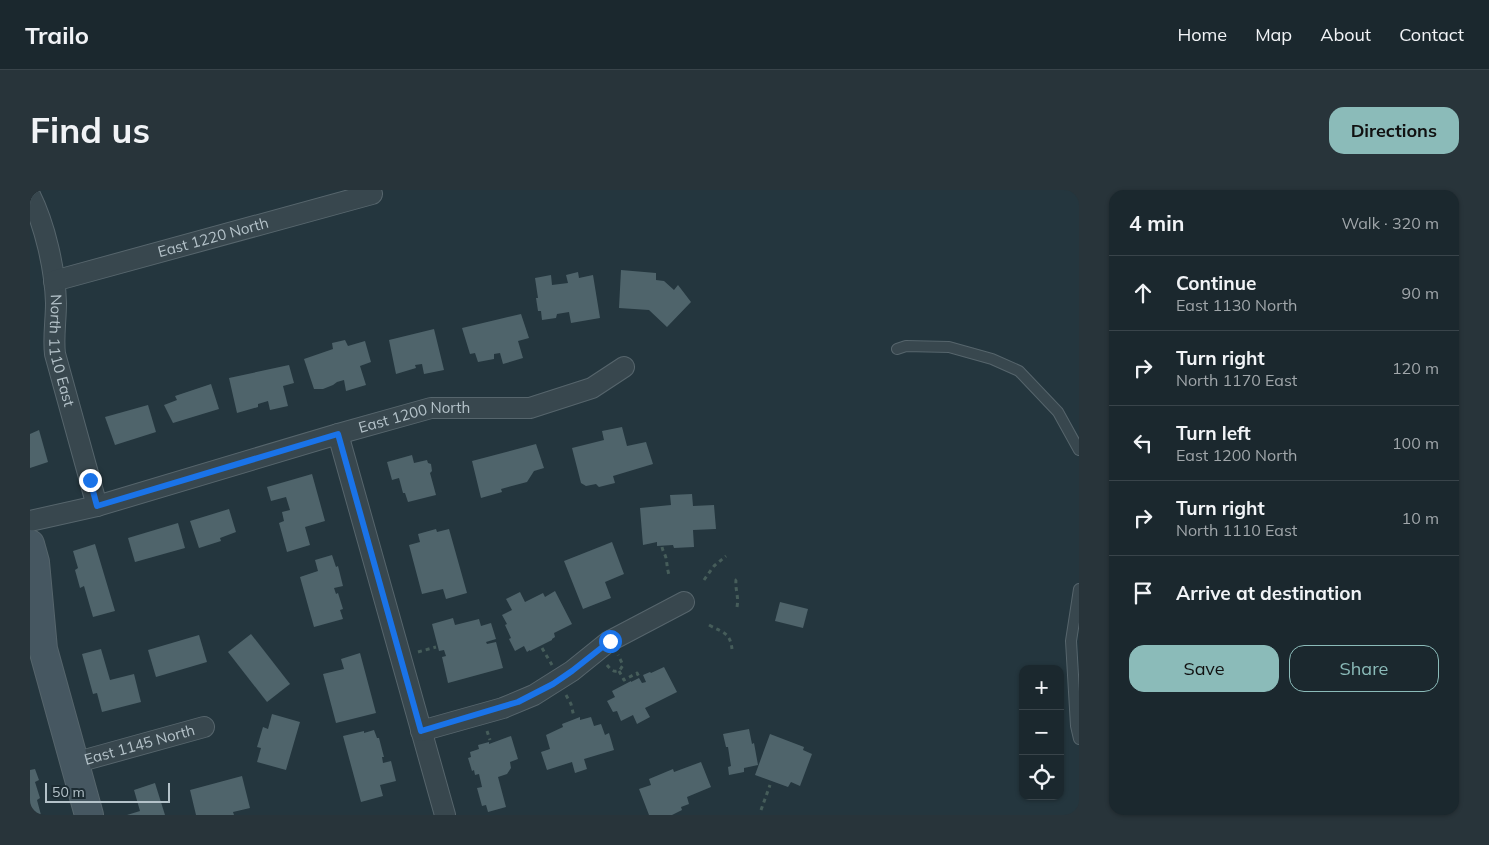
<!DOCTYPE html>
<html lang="en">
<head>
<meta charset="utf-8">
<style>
  :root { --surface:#1b282e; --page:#28343a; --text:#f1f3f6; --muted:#a0a6aa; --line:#39444a; --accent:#8bbbb9 }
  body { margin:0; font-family:Mulish,sans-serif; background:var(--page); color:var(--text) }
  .controls { position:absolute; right:15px; bottom:15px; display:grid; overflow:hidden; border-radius:10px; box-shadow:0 1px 4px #0004 }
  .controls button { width:45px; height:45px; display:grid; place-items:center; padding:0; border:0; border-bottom:1px solid var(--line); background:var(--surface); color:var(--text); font:25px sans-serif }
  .scale { position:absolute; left:15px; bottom:12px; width:125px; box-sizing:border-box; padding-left:5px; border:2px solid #b4c2c9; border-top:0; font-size:14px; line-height:18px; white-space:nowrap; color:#b4c2c9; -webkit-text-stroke:4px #1d2c33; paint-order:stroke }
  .stop { position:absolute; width:15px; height:15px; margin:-11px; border:4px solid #1a73e8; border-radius:50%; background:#fff }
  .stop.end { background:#1a73e8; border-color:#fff; box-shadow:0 1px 5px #0008 }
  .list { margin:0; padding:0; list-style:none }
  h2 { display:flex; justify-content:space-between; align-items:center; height:65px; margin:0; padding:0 20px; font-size:21px }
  h2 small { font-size:16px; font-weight:400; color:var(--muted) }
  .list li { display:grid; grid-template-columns:32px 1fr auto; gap:15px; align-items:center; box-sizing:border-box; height:75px; padding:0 20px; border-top:1px solid var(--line) }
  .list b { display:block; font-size:19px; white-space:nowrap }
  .list p { margin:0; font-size:16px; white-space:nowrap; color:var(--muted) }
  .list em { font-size:16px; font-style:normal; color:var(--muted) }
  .actions { display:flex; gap:10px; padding:15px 20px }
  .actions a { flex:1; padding:11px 0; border:1px solid var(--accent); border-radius:15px; text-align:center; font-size:18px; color:var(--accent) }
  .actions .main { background:var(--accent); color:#111 }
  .icon { flex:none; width:28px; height:28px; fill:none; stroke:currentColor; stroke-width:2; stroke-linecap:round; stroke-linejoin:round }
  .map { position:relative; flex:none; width:1049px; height:625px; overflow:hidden; border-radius:15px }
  header { display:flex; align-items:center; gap:30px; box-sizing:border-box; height:70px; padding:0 25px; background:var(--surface); border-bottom:1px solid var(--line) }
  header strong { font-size:24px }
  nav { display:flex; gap:28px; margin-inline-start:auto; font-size:18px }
  .intro { display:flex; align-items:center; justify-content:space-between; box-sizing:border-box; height:120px; padding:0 30px }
  h1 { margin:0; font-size:35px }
  .button { padding:12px 22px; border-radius:15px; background:var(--accent); color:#111; font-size:18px; font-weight:700 }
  main { display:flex; gap:30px; padding:0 30px }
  aside { flex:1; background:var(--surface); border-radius:15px; box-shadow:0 1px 4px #0004 }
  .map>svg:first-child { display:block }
  .building { fill:#4f646b }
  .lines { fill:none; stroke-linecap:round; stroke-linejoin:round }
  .lane-casing { stroke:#56656c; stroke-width:12 }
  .street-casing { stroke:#56656c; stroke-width:22 }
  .secondary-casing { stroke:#56656c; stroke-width:30 }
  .path { stroke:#465d5a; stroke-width:3; stroke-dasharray:4 4; stroke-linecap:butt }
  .lane { stroke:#38474e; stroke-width:10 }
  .street { stroke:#38474e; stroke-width:20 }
  .secondary { stroke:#465761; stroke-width:28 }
  .route { stroke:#1a73e8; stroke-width:6 }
  .labels { text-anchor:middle; stroke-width:5; stroke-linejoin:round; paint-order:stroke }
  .street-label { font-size:15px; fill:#b4c2c9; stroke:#1d2c33 }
</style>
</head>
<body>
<header>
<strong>Trailo</strong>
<nav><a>Home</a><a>Map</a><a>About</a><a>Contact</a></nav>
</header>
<div class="intro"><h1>Find us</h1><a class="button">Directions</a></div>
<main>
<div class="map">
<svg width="1049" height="625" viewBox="0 0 1049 625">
  <rect width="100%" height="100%" fill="#24363e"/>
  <g class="building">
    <path d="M591,80L626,83V90L634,91L644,100L648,95L661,112L637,137L619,120L589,118Z"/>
    <path d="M548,82L549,88L563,85L570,128L541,133L539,122L527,124L526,128L512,130L511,121H508L506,108H508L505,88L521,85L522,95L538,93L536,85Z"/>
    <path d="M491,124L499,148L488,151L493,168L473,174L470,163L464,164V169L448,172L445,163L440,164L432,138Z"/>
    <path d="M404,139L414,180L394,184L392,174L385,175L386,178L366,184L359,150Z"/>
    <path d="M315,150L318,156L335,151L341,172L330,176L336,195L316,201L314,190L307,192L303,195L293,199H284L274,169L303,159L302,153Z"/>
    <path d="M259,175L264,193L253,196L258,216L240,220L238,211L228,214V217L207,223L199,188Z"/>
    <path d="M181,194L189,219L143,233L134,215L147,210L145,206Z"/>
    <path d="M118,215L126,242L85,255L75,227Z"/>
    <path d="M592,237L597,256L616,252L623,274L583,286L585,293L569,297L566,294L556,296L551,293L542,258L574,250L572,241Z"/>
    <path d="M9,240L18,272L0,278V244Z"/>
    <path d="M506,254L514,278L504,281L497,292L471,299L472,302L451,308L442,271Z"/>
    <path d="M382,265L384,273L397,270L398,273L401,274L402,281L400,283L406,305L378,312L375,303H373L369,288L362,290L357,272Z"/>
    <path d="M282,284L295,331L275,337L280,355L257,362L249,333L254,331L252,322L260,320L256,307L241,311L237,297Z"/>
    <path d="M662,304L663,316L684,315L686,339L663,340L664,357L644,358L643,355L627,356V352L613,355L610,318L641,315L640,305Z"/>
    <path d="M199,319L206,342L190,348L191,351L169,358L160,331Z"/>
    <path d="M148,333L155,358L105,372L98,348Z"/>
    <path d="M406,339L407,342L419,339L437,403L416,409L413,399L392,404L379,355L390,352L388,344Z"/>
    <path d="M582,352L594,384L575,392L581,408L553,419L534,371Z"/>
    <path d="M65,354L85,421L63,427L54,396L50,398L45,380L48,378L43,361Z"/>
    <path d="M302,365L306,377L308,376L313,396L304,398L306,404L308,403L313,419L310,420L313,429L284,437L270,387L288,381L285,370Z"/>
    <path d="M525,401L542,434L524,443L525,447L522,449V450L500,461V460L497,462L494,456L485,461L479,449L481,448L475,435L477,434L472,425L482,420L476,409L490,402L495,412L513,403L515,407Z"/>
    <path d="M750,412L778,419L773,438L745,431Z"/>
    <path d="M423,428L425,435L449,429L451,436L461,433L466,449L456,452L457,454L466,452L473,478L418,493L412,467L416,466L414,460L409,461L402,434Z"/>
    <path d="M221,444L260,494L237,512L198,462Z"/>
    <path d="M169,445L177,472L126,487L118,460Z"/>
    <path d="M71,459L80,490L104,484L111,512L72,522L67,503L63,504L52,464Z"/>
    <path d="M330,463L346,523L306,533L293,484L314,479L311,469Z"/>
    <path d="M634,477L647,502L615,518L620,527L607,534L603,525L591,531L587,521L583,522L577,511L585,507L582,501L601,491V492L609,488L612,493L616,492L613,485L620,482L621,483Z"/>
    <path d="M242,524L270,532L256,580L227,572L231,558L227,557L233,537L238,539Z"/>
    <path d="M550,527V530L561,527L564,536L571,534L575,545L579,543L584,560L554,569L557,579L545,583L542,572L517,580L511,562L520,559L516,545L533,537L532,534Z"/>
    <path d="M719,539L722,554L724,553L728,575L714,578V582L699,585L698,577L701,576L698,557H696L693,544Z"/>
    <path d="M344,540L347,548H349L354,567H352L353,573L361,571L366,591L350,595L353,606L331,612L313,546L334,541V543Z"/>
    <path d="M740,544L774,557L773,560L782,564L770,596L761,592L758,597L725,585Z"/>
    <path d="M481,546L488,569L480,572L481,578L477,584L468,587L476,617L458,622L456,615L452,616L447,598L452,597L449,584L445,585L444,580L442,581L438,568L441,567L440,562L449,559L448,555L459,552V554Z"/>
    <path d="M671,572L681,597L657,607L659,614L651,617L652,620L642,625H619L609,599L621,595L619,589L643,579L644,582Z"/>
    <path d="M5,579L9,590L5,592L10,608L7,610L11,625H0V580Z"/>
    <path d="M212,586L220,618L203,622L204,625H166L160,600Z"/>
    <path d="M125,593L135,625H97L110,621L104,600Z"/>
  </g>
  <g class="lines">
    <defs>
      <g id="lane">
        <path d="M867,159L876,156L919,157L962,169L989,181L1028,222L1049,260"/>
        <path d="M1049,399L1041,451L1046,536L1049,549"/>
      </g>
      <g id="street">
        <path id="s1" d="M0,5C15,35 25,79 26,113C26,131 23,147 25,164L67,316"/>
        <path id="s2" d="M24,91L342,4"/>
        <path d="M308,244L415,625"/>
        <path id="s3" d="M0,331L67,316L308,244L401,218H500L562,198L594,177"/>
        <path d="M391,541L473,518L504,505L542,481L578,452L654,412"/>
        <path id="s4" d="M44,573L174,537"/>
      </g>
      <path id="secondary" d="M0,354L5,372L13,459L59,625"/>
    </defs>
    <use href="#lane" class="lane-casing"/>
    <use href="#street" class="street-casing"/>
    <use href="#secondary" class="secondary-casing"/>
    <g class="path">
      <path d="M632,357C633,362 635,364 636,368C637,373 637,378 639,385"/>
      <path d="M674,390L684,376L696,366"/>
      <path d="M707,417C709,406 705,400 706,390L709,388"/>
      <path d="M679,435C693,443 700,442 702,459"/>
      <path d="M512,458L522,475"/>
      <path d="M388,462L406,457"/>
      <path d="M577,475C581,480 584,483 590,480L593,475L588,465"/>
      <path d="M589,481L594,490L607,483L609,487"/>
      <path d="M536,505L541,514L544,527"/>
      <path d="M457,541L460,550"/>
      <path d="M731,620L740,595"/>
    </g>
    <use href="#lane" class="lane"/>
    <use href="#street" class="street"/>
    <use href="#secondary" class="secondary"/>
  </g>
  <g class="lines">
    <path class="route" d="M60,290L67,316L308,244L391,541L488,512L523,494L542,481L580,451"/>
  </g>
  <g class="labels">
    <g class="street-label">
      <text dy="5" stroke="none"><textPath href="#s2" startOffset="165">East 1220 North</textPath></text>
      <text dy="5" stroke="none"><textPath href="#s1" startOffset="160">North 1110 East</textPath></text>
      <text dy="5" stroke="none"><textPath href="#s3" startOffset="399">East 1200 North</textPath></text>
      <text dy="5" stroke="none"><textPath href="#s4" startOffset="68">East 1145 North</textPath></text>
    </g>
  </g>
</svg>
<div class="controls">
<button>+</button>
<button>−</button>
<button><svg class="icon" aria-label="locate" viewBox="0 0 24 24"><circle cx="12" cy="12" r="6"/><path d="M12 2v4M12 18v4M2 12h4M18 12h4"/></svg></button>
</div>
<div class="scale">50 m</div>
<div class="stop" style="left:580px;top:451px"></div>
<div class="stop end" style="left:60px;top:290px"></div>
</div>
<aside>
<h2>4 min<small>Walk · 320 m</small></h2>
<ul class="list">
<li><svg class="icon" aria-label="ahead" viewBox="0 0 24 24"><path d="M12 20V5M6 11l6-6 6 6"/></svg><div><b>Continue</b><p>East 1130 North</p></div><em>90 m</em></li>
<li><svg class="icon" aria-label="right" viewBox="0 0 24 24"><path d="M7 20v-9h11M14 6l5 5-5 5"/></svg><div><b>Turn right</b><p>North 1170 East</p></div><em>120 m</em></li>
<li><svg class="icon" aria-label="left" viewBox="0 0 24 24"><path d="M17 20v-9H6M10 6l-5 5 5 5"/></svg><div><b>Turn left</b><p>East 1200 North</p></div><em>100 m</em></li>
<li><svg class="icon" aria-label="right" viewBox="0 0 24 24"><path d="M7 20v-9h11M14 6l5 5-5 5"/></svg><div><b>Turn right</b><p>North 1110 East</p></div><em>10 m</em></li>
<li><svg class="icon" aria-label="arrive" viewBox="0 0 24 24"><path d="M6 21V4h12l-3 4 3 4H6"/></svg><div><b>Arrive at destination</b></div></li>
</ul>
<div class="actions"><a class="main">Save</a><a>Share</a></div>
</aside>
</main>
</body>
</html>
